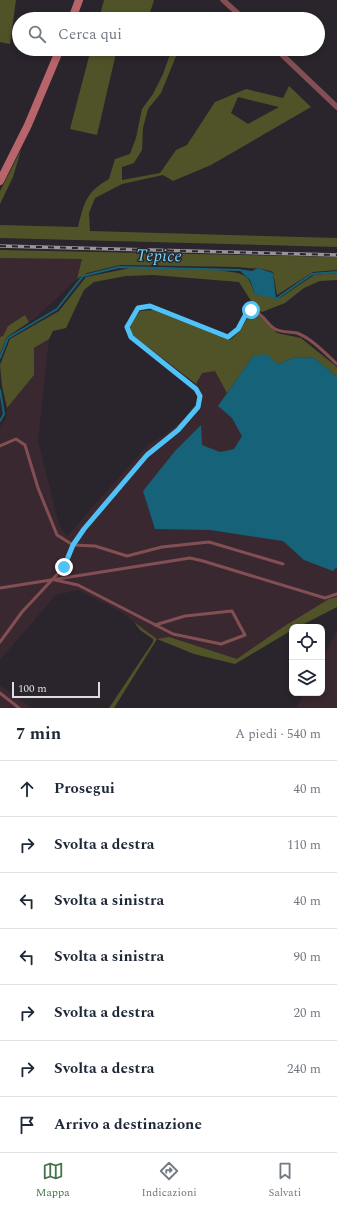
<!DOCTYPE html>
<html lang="it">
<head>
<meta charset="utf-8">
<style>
  :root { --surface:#fff; --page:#f6f6f7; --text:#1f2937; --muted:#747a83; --line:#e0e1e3; --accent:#437549 }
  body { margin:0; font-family:Spectral,serif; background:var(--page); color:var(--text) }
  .controls { position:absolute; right:12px; bottom:12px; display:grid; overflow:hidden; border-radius:8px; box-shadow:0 2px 6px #0003 }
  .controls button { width:36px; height:36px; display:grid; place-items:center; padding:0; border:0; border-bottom:1px solid var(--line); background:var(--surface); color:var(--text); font:20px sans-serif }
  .scale { position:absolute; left:12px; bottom:10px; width:88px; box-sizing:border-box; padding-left:4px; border:2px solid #dfdce1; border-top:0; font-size:11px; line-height:14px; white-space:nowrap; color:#dfdce1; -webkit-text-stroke:3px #2a252c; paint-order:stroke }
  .stop { position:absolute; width:12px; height:12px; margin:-9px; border:3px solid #4fc3f7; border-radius:50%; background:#fff }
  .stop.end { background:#4fc3f7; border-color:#fff; box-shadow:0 1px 4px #0008 }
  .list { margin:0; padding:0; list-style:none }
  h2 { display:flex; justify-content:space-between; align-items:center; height:52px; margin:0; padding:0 16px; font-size:17px }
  h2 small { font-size:13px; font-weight:400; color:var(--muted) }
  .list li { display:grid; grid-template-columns:26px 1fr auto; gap:12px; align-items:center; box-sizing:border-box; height:56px; padding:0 16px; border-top:1px solid var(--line) }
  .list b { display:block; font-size:15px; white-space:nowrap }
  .list em { font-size:13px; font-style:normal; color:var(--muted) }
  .icon { flex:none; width:22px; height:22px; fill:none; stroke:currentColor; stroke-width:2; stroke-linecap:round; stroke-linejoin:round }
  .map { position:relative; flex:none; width:337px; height:708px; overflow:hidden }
  .search { position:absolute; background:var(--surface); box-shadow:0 2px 6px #0003; left:12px; right:12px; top:12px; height:44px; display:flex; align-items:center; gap:10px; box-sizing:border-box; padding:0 14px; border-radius:22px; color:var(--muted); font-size:15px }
  .sheet { height:444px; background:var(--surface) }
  nav { display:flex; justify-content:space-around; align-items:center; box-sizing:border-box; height:56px; border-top:1px solid var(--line); background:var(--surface); font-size:11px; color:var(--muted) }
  nav a { display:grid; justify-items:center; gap:2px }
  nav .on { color:var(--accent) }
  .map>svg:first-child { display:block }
  .industrial { fill:#3a2831 }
  .green { fill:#505328; fill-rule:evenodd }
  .water { fill:#156279 }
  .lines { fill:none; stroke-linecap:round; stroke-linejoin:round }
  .stream { stroke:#156279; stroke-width:2 }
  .service { stroke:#844f53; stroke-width:3 }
  .minor { stroke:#844f53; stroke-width:5.5 }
  .secondary { stroke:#b8646b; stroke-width:8 }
  .rail-casing { stroke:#99959b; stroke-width:3.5 }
  .rail { stroke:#2a252c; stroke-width:2; stroke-dasharray:6; stroke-linecap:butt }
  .route { stroke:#4fc3f7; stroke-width:5 }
  .labels { text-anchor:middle; stroke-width:3; stroke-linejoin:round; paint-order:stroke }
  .water-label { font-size:17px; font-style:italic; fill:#71d1f4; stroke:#2a252c }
</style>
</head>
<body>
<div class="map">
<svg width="337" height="708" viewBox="0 0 337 708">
  <rect width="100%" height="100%" fill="#2a252c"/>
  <g class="industrial">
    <path d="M0,258H15L82,259L77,279L34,319L29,322L25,315L8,326L3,336L0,337Z"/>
    <path d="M153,310L230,340L239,332L250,314L259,315L277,333L301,338L337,367V607L298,627H292V630L235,664L194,654L157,639L118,610L78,590L56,595L0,660V427L6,418L7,408L34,375V348L49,339L38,440L59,525L67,536L148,445L166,434L187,416L197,402L196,384L131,334L140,311Z"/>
    <path d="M337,630V708H297L304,693H322V659Z"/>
    <path d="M0,685L32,708H0Z"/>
  </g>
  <g class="green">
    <path d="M0,0H16L10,44L0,42Z"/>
    <path d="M104,0H154L148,19L126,13L124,19H99Z"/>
    <path d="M91,49H117L97,135L70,129Z"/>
    <path d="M172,49H179L161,93L148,109L143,128L142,150L134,163L122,167V180L160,173L176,150L187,145L215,102L246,89L283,98L289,86L311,107L211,165L173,181L163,175L122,184L95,198L89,213L90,231L337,238V247L0,238V225L78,227C84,203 86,192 109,179L115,159L130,154L136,138L142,109L153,94L163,74ZM238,97L279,107L248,124L231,113Z"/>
    <path d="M21,150L13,177L0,204V191Z"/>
    <path d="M0,250L337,257V270L313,272L277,295L273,272C259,267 252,269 238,267L120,265L87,273L77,279L82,259L0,258Z"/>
    <path d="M130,268C149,268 234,267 245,276C251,280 252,288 255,294L280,298L314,275L337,273V280L320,281L304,288L285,303L262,312L253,307V304L239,282L153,275L126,276L94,282L84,290L66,328L53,331L49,339L34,348V375L7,408L2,386L0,365L10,339L59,311L86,277Z"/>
    <path d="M153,310L230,340L239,332L250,314L259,315L277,333L301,338L337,367V377L314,358L296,357L278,364L253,356L227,393L215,371L202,373L196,384L131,334L130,325L140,311Z"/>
    <path d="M25,315L29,322L7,337L0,354V337L3,336L8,326Z"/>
    <path d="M337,597V607L298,627H292V630L235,664L194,654L157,639L114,708H109L153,642V639L140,630L134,622L157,639L169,637L237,659L283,627L329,599Z"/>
  </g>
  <g class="water">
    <path d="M258,268L273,273L276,299L255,294L250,280L238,269L252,271Z"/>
    <path d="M266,354L278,364L296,357L314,358L337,377V567L333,571L304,560L283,541L210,530L155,529L143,491L175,451L201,425L202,445L220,452L234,449L242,436L232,418L218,406L253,356Z"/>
  </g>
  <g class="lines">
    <g class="stream">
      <path d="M275,298L276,299L312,274L337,272"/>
      <path d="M0,358L8,338L57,309L83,276L119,267L240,270"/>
      <path d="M0,390L4,414L0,421"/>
    </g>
    <g class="service">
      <path d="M0,446L16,439L25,445L38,488L57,535L73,545L95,546L127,556L162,547L209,542L283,564"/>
      <path d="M55,580L78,585L173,634L221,644L245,635L232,611L185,616L155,625"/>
      <path d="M0,588L190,558L203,561L325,598L337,594"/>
      <path d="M0,642L22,612L64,567L73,545L84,529L147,455L178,430L198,407L200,396L196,389L131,337L127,327L138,309L150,306L228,337L238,329L246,314L251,310C267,316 265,323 275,329C283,333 289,331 297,333C311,338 326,354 337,364"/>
      <path d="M0,693L19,708"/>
    </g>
    <g class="minor">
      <path d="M223,0L244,19"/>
      <path d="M276,49L337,107"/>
    </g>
    <g class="secondary">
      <path d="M72,19L79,0"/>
      <path d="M0,181L28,125L60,49"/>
    </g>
    <defs>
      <path id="rail" d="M0,246L337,255"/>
    </defs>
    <use href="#rail" class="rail-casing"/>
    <use href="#rail" class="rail"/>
  </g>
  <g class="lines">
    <path class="route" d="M64,567L73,545L84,529L147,455L178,430L198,407L200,396L196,389L131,337L127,327L138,308L150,306L228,337L238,329L246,314L251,310"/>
  </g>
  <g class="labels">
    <g class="water-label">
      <text transform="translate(159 255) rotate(1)" y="6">Tepice</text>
    </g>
  </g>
</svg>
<div class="controls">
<button><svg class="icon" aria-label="locate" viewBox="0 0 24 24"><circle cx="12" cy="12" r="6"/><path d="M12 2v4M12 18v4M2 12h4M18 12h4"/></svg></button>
<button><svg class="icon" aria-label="layers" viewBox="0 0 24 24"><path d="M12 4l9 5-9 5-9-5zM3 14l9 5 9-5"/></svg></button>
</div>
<div class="scale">100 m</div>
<div class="stop" style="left:251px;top:310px"></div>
<div class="stop end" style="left:64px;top:567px"></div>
<div class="search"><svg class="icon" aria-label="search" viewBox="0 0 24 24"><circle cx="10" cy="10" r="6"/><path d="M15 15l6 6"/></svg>Cerca qui</div>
</div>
<section class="sheet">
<h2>7 min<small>A piedi · 540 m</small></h2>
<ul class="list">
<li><svg class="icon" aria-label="ahead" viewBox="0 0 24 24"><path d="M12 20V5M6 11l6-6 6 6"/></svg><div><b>Prosegui</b></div><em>40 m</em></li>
<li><svg class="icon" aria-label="right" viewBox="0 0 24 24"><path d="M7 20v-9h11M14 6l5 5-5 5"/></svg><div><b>Svolta a destra</b></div><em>110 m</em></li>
<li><svg class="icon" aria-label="left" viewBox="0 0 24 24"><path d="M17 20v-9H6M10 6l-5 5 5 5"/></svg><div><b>Svolta a sinistra</b></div><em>40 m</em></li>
<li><svg class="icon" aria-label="left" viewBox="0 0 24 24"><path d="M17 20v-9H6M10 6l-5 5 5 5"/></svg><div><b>Svolta a sinistra</b></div><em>90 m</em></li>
<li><svg class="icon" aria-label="right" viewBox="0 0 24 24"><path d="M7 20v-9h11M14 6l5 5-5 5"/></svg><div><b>Svolta a destra</b></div><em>20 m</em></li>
<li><svg class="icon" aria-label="right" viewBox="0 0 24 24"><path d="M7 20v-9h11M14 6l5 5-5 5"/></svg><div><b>Svolta a destra</b></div><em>240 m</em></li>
<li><svg class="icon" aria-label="arrive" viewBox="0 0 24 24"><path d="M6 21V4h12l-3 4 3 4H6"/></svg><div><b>Arrivo a destinazione</b></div></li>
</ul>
</section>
<nav>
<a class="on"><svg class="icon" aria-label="map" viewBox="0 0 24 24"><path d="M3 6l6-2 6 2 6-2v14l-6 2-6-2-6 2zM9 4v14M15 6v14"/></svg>Mappa</a>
<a><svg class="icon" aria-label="directions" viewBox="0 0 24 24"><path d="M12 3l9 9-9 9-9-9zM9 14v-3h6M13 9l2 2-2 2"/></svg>Indicazioni</a>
<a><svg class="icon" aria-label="saved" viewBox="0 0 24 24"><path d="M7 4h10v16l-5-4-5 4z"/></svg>Salvati</a>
</nav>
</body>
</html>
